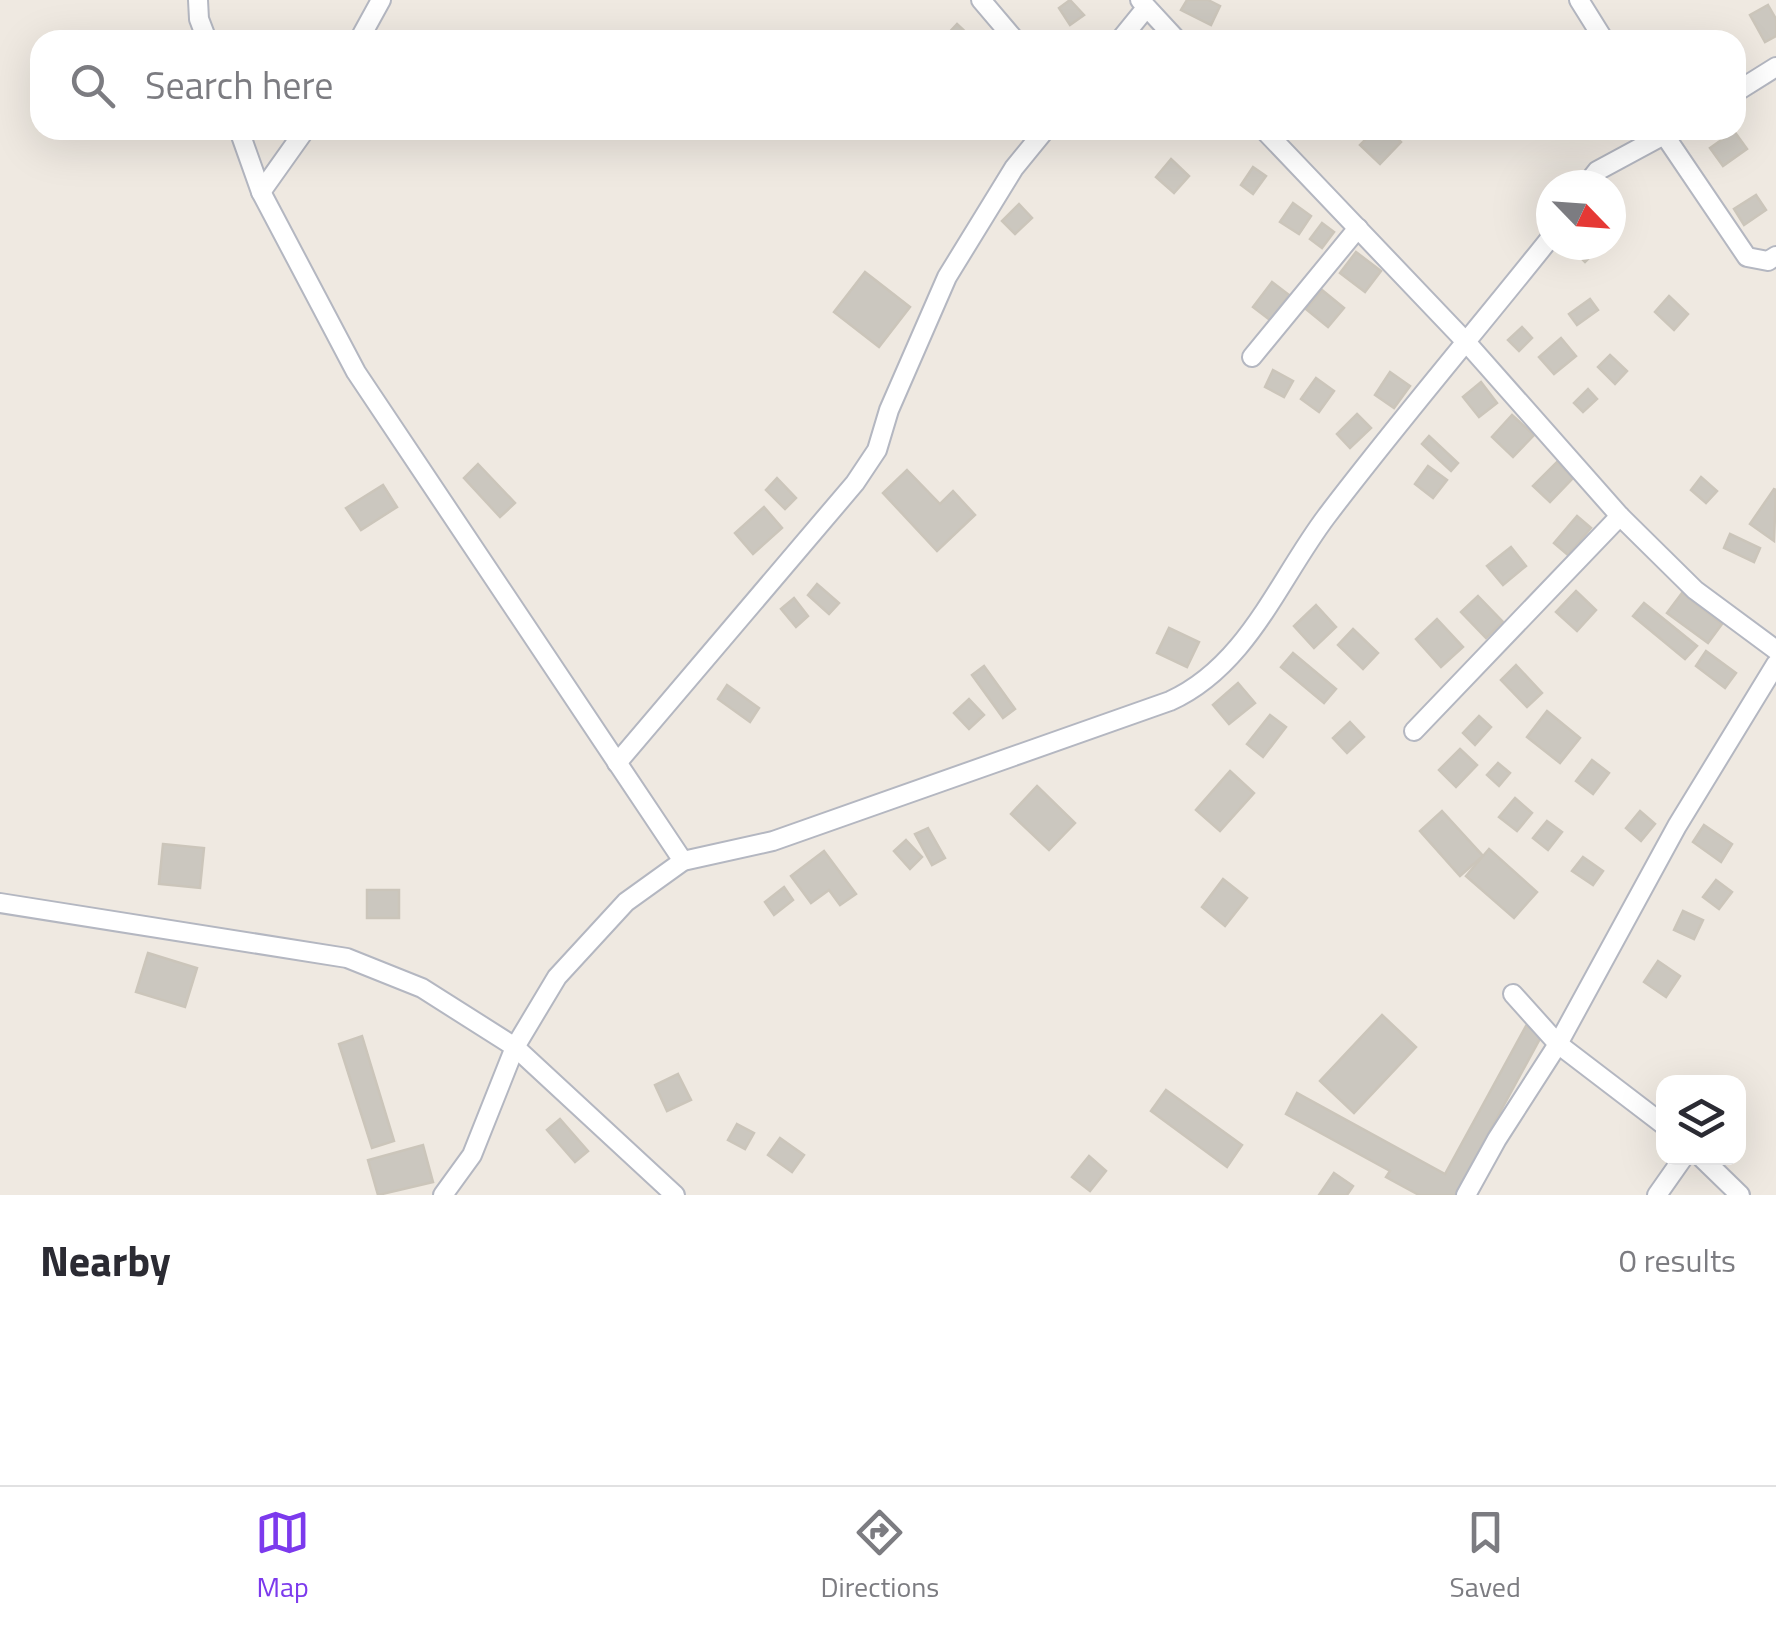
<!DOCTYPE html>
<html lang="en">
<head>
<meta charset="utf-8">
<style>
  :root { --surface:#fff; --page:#f2f2f3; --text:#2b2b33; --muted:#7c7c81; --line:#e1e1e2; --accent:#7c3aed }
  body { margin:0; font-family:"Titillium Web",sans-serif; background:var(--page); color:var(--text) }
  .controls { position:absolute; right:30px; bottom:30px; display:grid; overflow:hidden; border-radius:20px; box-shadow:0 10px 40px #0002 }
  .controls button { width:90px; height:90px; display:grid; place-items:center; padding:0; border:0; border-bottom:2px solid var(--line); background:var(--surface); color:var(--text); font:50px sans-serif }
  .compass { position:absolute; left:1536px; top:170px; width:90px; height:90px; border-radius:50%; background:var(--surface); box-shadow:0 10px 40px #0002; rotate:115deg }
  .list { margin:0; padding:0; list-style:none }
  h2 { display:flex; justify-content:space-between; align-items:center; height:130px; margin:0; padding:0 40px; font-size:42px }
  h2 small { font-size:32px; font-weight:400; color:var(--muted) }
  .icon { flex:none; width:55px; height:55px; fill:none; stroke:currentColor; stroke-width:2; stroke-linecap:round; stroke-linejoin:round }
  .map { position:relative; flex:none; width:1776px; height:1195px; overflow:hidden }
  .search { position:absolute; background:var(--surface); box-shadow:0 10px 40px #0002; left:30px; right:30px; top:30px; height:110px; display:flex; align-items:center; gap:25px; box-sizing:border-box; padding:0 35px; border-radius:30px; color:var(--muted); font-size:38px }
  .sheet { height:290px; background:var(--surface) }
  nav { display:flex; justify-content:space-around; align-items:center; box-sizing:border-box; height:140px; border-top:2px solid var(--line); background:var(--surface); font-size:28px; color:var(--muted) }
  nav a { display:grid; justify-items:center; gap:5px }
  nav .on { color:var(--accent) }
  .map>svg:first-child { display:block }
  .building { fill:#cbc7bf; stroke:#cbc5ba; stroke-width:2.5 }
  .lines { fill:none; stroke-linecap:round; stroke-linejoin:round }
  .minor-casing { stroke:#b4b7c1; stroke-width:22 }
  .minor { stroke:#fff; stroke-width:18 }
</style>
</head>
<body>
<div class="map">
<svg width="1776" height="1195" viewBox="0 0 1776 1195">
  <rect width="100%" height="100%" fill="#efe9e1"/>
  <g class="building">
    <path d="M1070,0L1084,15L1070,25L1059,8Z"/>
    <path d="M1187,0H1208L1220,6L1211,25L1181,10Z"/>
    <path d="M1768,5L1776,19V36L1765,42L1750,15Z"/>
    <path d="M957,24L974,40H948L945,37Z"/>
    <path d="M1375,130H1389L1401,142L1380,164L1360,145Z"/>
    <path d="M1734,131L1747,149L1723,166L1710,148Z"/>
    <path d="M1171,159L1189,176L1174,193L1156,177Z"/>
    <path d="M1253,167L1266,176L1253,194L1241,185Z"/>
    <path d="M1756,195L1766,210L1744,225L1734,209Z"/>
    <path d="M1293,203L1311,216L1299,234L1280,222Z"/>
    <path d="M1019,204L1032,218L1015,234L1002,221Z"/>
    <path d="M1322,223L1334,232L1322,248L1310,239Z"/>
    <path d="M1572,245H1598L1600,247L1585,262L1570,247Z"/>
    <path d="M1356,252L1381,271L1365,292L1340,273Z"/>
    <path d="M865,272L910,307L879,347L834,312Z"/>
    <path d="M1272,282L1289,295L1270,320L1253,307Z"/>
    <path d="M1322,290L1344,308L1328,327L1306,309Z"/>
    <path d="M1669,296L1688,314L1674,330L1655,312Z"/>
    <path d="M1590,299L1598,310L1577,325L1569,314Z"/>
    <path d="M1522,327L1532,338L1519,351L1508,340Z"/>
    <path d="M1561,338L1576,356L1554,374L1539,357Z"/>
    <path d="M1610,355L1627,371L1615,384L1598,367Z"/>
    <path d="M1273,370L1293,381L1284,397L1265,387Z"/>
    <path d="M1390,372L1410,386L1394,408L1375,395Z"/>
    <path d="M1316,378L1334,391L1319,412L1301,399Z"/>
    <path d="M1481,382L1497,403L1479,417L1463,397Z"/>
    <path d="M1588,389L1597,399L1583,412L1574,403Z"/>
    <path d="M1357,414L1371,428L1350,448L1337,434Z"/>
    <path d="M1512,415L1534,435L1513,457L1492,437Z"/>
    <path d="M1429,436L1458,463L1451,471L1422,444Z"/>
    <path d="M1557,462L1573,478L1550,502L1533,486Z"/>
    <path d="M478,464L515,503L500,517L464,478Z"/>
    <path d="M1428,466L1447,480L1433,498L1415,484Z"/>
    <path d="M907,470L940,504L953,491L975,515L937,551L883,493Z"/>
    <path d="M1701,477L1717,491L1706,503L1691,490Z"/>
    <path d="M777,478L796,498L785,509L766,490Z"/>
    <path d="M383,485L397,507L361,530L346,508Z"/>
    <path d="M1774,489L1776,490L1774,541L1750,524Z"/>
    <path d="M764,507L782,528L753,554L735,533Z"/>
    <path d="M1577,516L1591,528L1568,555L1554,543Z"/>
    <path d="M1730,534L1760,548L1754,562L1724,548Z"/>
    <path d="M1511,547L1526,566L1503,585L1487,566Z"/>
    <path d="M817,584L839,603L829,614L808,595Z"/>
    <path d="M1576,591L1596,610L1577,631L1556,612Z"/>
    <path d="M1682,593L1722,624L1708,643L1667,613Z"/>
    <path d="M1478,596L1503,622L1486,638L1461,612Z"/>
    <path d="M794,598L808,616L796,627L781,609Z"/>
    <path d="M1644,603L1697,646L1685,659L1633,616Z"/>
    <path d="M1316,605L1336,627L1314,648L1294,626Z"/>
    <path d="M1437,619L1463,647L1441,667L1416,639Z"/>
    <path d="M1169,628L1199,642L1187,667L1157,653Z"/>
    <path d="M1353,629L1378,653L1363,669L1338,645Z"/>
    <path d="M1706,651L1736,673L1725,688L1696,666Z"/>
    <path d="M1293,653L1336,689L1324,703L1281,667Z"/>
    <path d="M1516,665L1542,693L1527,707L1501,680Z"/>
    <path d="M984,666L1015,709L1003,718L972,675Z"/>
    <path d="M1238,683L1255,703L1229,724L1213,705Z"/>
    <path d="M727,685L759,708L750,722L718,699Z"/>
    <path d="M969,699L984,715L969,729L954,713Z"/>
    <path d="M1547,711L1580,738L1560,763L1527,737Z"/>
    <path d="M1270,715L1286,727L1263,757L1247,744Z"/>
    <path d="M1479,716L1491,727L1475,745L1463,733Z"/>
    <path d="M1350,722L1364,737L1347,753L1333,738Z"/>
    <path d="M1460,749L1477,765L1456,787L1439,770Z"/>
    <path d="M1592,760L1609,773L1593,794L1576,781Z"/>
    <path d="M1498,763L1510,773L1499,786L1487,775Z"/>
    <path d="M1230,771L1254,793L1220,831L1196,810Z"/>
    <path d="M1037,786L1075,823L1049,850L1011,814Z"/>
    <path d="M1515,798L1532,813L1517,831L1499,817Z"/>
    <path d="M1442,811L1483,856L1460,876L1420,831Z"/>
    <path d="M1640,811L1655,824L1641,841L1626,828Z"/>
    <path d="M1547,821L1562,832L1548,850L1533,838Z"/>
    <path d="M1704,825L1732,844L1721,862L1693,842Z"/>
    <path d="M928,828L945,858L932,865L915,834Z"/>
    <path d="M906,840L922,857L910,869L894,851Z"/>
    <path d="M163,844L204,848L200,888L159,884Z"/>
    <path d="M1489,849L1537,892L1514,918L1466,876Z"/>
    <path d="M824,851L856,894L840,905L829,890L811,903L791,876Z"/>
    <path d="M1583,857L1603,871L1593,885L1572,871Z"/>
    <path d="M1223,879L1247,898L1225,926L1202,907Z"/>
    <path d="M1716,880L1732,892L1719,909L1703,897Z"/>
    <path d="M784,887L793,900L774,915L765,902Z"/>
    <rect x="367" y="890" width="32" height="28"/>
    <path d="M1683,911L1703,920L1694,939L1674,930Z"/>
    <path d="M148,953L197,968L185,1007L136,992Z"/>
    <path d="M1658,961L1680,976L1666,997L1644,982Z"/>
    <path d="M1382,1015L1416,1047L1354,1113L1320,1081Z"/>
    <path d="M1526,1026L1542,1035L1455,1195H1419L1386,1177L1390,1171L1286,1114L1297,1093L1445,1174Z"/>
    <path d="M362,1036L394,1141L372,1148L339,1044Z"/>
    <path d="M678,1074L691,1100L667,1111L655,1085Z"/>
    <path d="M1166,1090L1242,1145L1227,1167L1151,1111Z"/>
    <path d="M560,1119L588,1151L575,1162L547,1130Z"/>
    <path d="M737,1124L754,1133L745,1149L728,1140Z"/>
    <path d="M780,1138L804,1155L792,1172L768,1155Z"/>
    <path d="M423,1145L433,1182L378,1195L368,1160Z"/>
    <path d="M1089,1156L1106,1171L1090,1191L1072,1177Z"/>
    <path d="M1334,1173L1353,1186L1347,1195H1319Z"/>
  </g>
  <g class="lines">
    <defs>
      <g id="minor">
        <path d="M198,0L199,19L207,40"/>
        <path d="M981,0L1015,40"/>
        <path d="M1140,0L1177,40"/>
        <path d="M1579,0L1604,40"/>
        <path d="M359,40L381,0"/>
        <path d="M1120,40L1146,8"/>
        <path d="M1736,92L1776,67"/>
        <path d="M239,130L261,192L356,372L683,861"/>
        <path d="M1264,130L1467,343L1620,516L1695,590L1776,650"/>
        <path d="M1661,130L1747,257L1768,261L1776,256"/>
        <path d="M1586,185L1597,171L1673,130"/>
        <path d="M261,192L305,130"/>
        <path d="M1252,357L1358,228"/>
        <path d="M1414,731L1620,516"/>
        <path d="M617,763L855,483L877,450L889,410L947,277L1014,168L1045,130"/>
        <path d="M0,903L347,958L422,988L515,1047L675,1195"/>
        <path d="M1513,994L1558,1044L1664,1125"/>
        <path d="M1702,1158L1740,1195"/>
        <path d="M443,1195L472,1155L515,1047L557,977L626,902L683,861L773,841L1170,701C1247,666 1278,581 1326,517C1398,422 1477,330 1551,237"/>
        <path d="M1466,1195L1497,1139L1558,1044L1677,826L1776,664"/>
        <path d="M1657,1195L1683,1158"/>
      </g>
    </defs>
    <use href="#minor" class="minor-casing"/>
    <use href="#minor" class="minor"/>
  </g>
</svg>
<div class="controls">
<button><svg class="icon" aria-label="layers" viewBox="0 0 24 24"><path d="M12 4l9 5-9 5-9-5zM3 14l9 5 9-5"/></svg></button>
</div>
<svg class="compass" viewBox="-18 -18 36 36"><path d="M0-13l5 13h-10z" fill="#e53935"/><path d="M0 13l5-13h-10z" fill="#7c7c81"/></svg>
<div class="search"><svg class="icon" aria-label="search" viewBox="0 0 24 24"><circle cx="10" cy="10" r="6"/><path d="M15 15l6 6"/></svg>Search here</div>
</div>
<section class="sheet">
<h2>Nearby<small>0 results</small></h2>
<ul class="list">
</ul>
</section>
<nav>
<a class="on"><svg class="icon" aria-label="map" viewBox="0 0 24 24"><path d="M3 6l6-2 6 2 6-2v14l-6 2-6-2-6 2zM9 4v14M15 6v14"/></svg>Map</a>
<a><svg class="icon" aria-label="directions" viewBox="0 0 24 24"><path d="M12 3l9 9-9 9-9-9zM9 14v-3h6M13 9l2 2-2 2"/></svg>Directions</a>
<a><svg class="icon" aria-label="saved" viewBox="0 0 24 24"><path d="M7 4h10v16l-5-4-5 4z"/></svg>Saved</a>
</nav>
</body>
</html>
